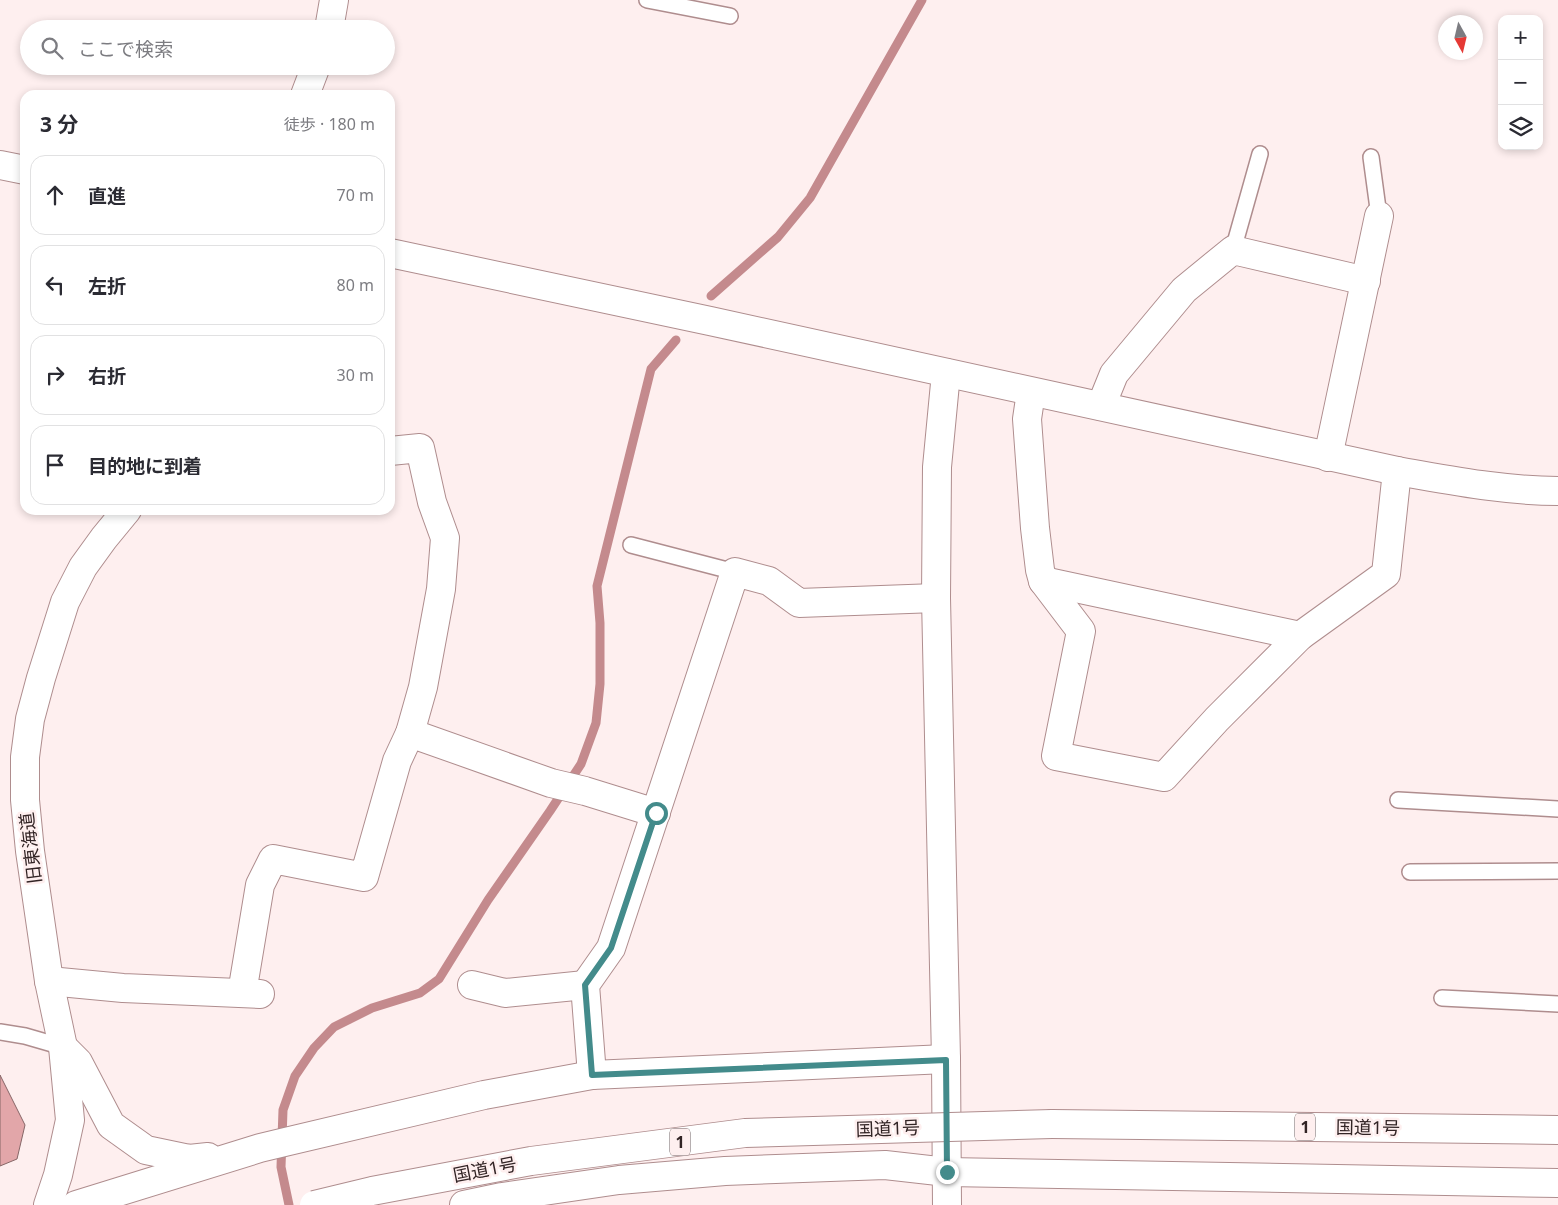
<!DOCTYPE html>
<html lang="ja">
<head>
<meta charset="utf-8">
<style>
  :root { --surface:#fff; --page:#f7f7f7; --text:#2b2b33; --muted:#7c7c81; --line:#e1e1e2 }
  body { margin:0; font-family:"Noto Sans","Noto Sans JP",sans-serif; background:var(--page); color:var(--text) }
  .controls { position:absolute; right:15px; top:15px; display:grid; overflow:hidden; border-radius:10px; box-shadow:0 2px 8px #0003 }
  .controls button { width:45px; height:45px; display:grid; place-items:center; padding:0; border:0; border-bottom:1px solid var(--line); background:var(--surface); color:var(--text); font:25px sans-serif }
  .compass { position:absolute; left:1438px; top:15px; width:45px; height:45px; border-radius:50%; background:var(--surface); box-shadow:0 2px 8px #0003; rotate:172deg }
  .stop { position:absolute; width:15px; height:15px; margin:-11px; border:4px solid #438b8b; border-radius:50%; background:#fff }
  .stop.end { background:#438b8b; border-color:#fff; box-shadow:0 1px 5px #0008 }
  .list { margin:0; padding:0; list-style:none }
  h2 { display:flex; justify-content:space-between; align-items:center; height:65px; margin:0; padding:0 20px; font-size:21px }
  h2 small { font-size:16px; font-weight:400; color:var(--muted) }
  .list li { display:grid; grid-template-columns:32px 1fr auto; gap:15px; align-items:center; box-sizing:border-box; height:80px; margin:0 10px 10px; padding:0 10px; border:1px solid var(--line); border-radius:15px }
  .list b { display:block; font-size:19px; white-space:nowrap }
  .list em { font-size:16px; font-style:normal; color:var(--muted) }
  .icon { flex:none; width:28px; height:28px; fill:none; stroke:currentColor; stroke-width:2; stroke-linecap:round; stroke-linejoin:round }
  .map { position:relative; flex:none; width:1558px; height:1205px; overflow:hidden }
  .search { position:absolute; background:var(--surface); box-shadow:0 2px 8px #0003; left:20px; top:20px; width:375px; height:55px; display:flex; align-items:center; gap:12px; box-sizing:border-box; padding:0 18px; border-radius:28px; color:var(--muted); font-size:19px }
  .panel { position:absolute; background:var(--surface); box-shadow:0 2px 8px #0003; left:20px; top:90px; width:375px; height:425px; border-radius:15px }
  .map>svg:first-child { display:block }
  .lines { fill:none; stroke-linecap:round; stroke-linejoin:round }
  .stream { stroke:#c48a8d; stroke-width:9 }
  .building { fill:#e2a6a9; stroke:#866667 }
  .lane-casing { stroke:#af8d8e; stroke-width:18 }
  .street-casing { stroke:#af8d8e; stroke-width:30 }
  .secondary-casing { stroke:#af8d8e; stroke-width:30 }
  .highway-casing { stroke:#af8d8e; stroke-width:30 }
  .lane { stroke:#fff; stroke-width:15 }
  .street { stroke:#fff; stroke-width:28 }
  .secondary { stroke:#fff; stroke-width:28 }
  .highway { stroke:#fff; stroke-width:28 }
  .highway-bridge-casing { stroke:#af8d8e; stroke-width:30; stroke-linecap:butt }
  .highway-bridge { stroke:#fff; stroke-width:28 }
  .route { stroke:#438b8b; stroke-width:6 }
  .labels { text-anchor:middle; stroke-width:5; stroke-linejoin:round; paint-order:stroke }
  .shield { fill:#feefef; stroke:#6f6162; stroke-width:1 }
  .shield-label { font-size:16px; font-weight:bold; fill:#322425 }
  .street-label { font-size:18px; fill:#322425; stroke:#feefef }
</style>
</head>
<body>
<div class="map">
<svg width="1558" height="1205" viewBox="0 0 1558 1205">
  <rect width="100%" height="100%" fill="#feefef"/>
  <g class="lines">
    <g class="stream">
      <path d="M711,296L778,237L810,198L922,0"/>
      <path d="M289,1205L281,1167L283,1110L295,1076L314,1048L334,1027L372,1008L420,993L439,979L488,900L550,811L581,764L596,723L600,684V623L597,586L651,369L676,340"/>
    </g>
  </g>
  <path class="building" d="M0,1075L25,1125L17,1159L0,1166Z"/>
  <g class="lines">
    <defs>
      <g id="lane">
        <path d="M647,0L730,16"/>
        <path d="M1371,157L1379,216"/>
        <path d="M1233,250L1260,154"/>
        <path d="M631,545L735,572"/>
        <path d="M1398,800L1558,809"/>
        <path d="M1410,872L1558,871"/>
        <path d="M1442,998L1558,1004"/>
        <path d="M0,1032L25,1036L63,1047"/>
      </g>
      <g id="street">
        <path d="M329,29L334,0"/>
        <path d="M305,95L316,66"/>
        <path d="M1031,392L1027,419L1035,528L1040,570L1043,581L1081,631L1056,756L1164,777L1217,719L1300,636L1386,574L1397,471"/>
        <path d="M1101,406L1114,374L1184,290L1233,250L1366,281"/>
        <path d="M1328,457L1379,216"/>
        <path d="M1043,581L1300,636"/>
        <path d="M410,733L551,783L585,791L656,813"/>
        <path d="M49,981L123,988L260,994"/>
        <path d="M472,985L505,993L585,985"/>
        <path d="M242,993L260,885L273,859L364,877L397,761L410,733L423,687L441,589L445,538L432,502L420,448L390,451"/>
        <path d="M63,1047L78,1062L111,1125L146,1150L189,1159L208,1157"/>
        <path d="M592,1075L585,985L611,948L735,572L769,581L799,603L936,598"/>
        <path d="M48,1205L58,1175L70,1120L63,1047L49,981L30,851L25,800V757L30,719L41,678L65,602L83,567L104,538L127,510"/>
        <path d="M76,1205L260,1148L285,1142L484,1095L592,1075L946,1059"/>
        <path d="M464,1205L502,1197L619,1180L725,1171L885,1165L947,1172"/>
      </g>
      <g id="secondary">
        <path d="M0,165L25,170"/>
        <path d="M390,253L710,321L1397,471C1450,480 1504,491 1558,491"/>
        <path d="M946,373L937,467L936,598L946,1059L947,1205"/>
        <path d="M947,1172L1558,1183"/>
      </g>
      <path id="highway" d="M1052,1124L1558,1130"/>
    </defs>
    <use href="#lane" class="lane-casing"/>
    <use href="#street" class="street-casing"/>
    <use href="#secondary" class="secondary-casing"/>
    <use href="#highway" class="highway-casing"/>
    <use href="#lane" class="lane"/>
    <use href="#street" class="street"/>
    <use href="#secondary" class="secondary"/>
    <use href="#highway" class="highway"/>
    <defs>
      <path id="highway-bridge" d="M314,1205L372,1191L531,1161L745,1133L1052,1124"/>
    </defs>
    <use href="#highway-bridge" class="highway-bridge-casing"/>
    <use href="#highway-bridge" class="highway-bridge"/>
  </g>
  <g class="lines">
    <path class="route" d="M656,813L611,948L585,985L592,1075L946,1060L947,1172"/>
  </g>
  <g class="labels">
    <g class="shield">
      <rect x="1295" y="1113.5" width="20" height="27" rx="4"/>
      <rect x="670" y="1128.5" width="20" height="27" rx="4"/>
    </g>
    <g class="shield-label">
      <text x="1305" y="1133">1</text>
      <text x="680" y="1148">1</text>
    </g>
    <g class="street-label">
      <text transform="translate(31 848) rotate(-97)" y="6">旧東海道</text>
      <text transform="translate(1368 1128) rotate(1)" y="6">国道1号</text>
      <text transform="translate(888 1129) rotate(-2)" y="6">国道1号</text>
      <text transform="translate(485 1170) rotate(-11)" y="6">国道1号</text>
    </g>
  </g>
</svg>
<div class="controls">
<button>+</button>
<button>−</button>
<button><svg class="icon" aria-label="layers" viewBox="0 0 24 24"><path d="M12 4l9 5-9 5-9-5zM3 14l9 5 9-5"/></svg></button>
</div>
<svg class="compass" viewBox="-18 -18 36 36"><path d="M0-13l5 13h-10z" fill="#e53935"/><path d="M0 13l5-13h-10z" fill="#7c7c81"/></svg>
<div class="stop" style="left:656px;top:813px"></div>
<div class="stop end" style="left:947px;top:1172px"></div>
<div class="search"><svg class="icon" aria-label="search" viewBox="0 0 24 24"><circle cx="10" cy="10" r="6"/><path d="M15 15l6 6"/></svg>ここで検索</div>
<section class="panel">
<h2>3 分<small>徒歩 · 180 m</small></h2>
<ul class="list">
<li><svg class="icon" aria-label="ahead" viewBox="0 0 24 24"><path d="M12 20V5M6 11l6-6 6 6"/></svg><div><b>直進</b></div><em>70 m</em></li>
<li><svg class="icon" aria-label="left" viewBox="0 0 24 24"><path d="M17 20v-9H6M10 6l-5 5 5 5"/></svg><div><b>左折</b></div><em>80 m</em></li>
<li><svg class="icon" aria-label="right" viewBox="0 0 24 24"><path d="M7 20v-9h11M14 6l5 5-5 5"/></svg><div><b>右折</b></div><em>30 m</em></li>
<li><svg class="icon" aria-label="arrive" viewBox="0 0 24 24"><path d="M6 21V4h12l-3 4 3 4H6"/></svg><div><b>目的地に到着</b></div></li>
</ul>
</section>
</div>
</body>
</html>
